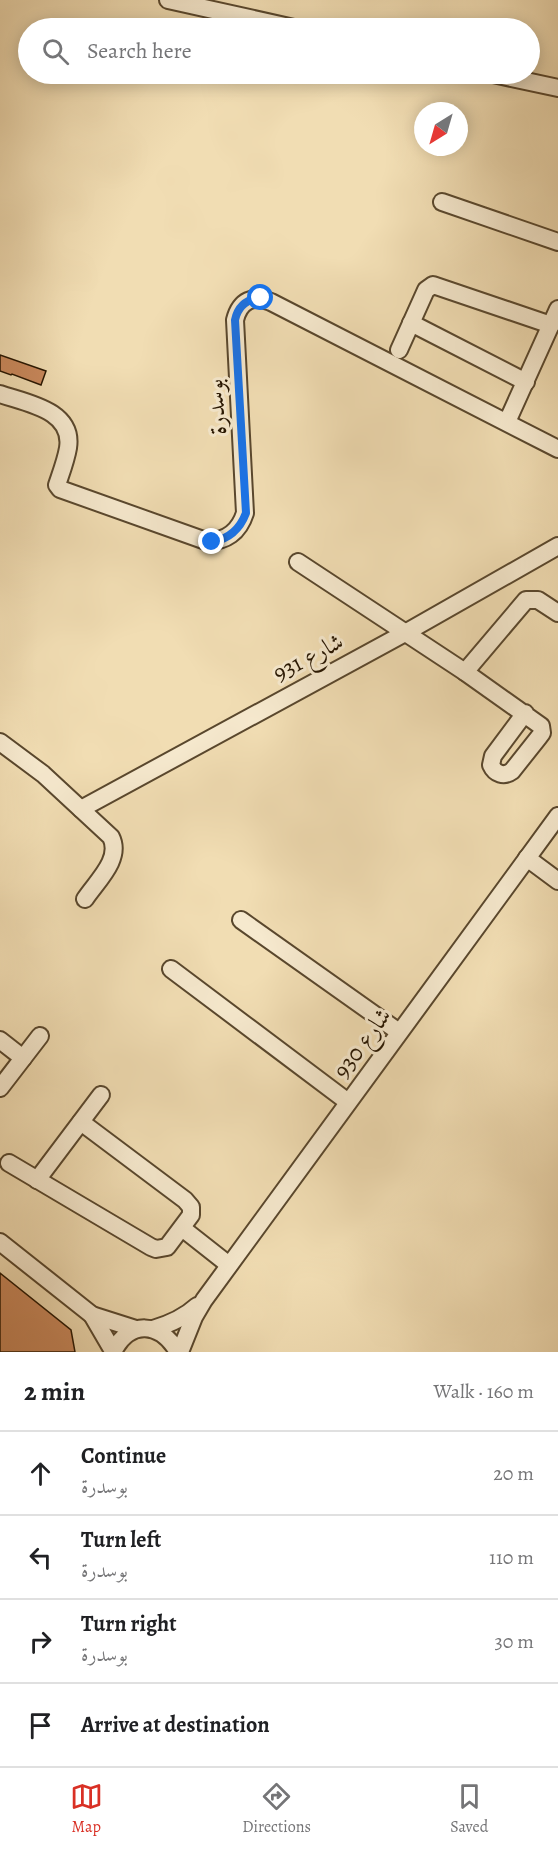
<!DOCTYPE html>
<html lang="en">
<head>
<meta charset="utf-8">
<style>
  :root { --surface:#fff; --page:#f2f2f2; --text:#202124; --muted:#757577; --line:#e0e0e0; --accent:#d93025 }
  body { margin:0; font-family:Alegreya,Amiri,serif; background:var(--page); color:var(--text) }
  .compass { position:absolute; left:414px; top:102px; width:54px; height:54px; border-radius:50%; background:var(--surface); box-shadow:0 3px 15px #0003; rotate:217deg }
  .stop { position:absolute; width:18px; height:18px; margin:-14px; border:4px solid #1a73e8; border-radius:50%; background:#fff }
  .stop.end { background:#1a73e8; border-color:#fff; box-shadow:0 2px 6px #0008 }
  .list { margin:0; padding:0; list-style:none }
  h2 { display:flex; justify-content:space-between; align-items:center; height:78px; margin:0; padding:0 24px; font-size:26px }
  h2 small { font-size:20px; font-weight:400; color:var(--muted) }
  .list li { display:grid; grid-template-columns:39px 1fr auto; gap:18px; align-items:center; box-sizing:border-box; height:84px; padding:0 24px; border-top:2px solid var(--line) }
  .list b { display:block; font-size:22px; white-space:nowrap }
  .list p { margin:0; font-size:20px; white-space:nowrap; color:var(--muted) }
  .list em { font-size:20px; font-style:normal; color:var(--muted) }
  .icon { flex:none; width:33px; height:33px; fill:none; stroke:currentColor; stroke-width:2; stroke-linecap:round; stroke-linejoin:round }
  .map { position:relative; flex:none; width:558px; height:1352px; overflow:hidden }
  .search { position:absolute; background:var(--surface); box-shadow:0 3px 15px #0003; left:18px; right:18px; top:18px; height:66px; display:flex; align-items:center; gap:15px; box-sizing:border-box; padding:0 21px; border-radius:33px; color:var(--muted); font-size:22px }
  .sheet { height:414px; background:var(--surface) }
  nav { display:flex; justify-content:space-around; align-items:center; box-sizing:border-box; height:84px; border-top:2px solid var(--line); background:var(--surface); font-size:16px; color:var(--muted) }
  nav a { display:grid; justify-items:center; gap:3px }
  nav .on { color:var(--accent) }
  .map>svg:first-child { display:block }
  .building { fill:#ca895d; stroke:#261500; stroke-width:1.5 }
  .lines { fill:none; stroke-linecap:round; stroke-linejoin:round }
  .minor-casing { stroke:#59472d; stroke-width:20 }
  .minor { stroke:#f6e9ce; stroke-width:16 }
  .route { stroke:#1a73e8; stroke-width:8 }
  .labels { text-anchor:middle; stroke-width:6; stroke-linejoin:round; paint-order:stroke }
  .street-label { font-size:24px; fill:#261500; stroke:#f6e9ce }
</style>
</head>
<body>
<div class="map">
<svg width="558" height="1352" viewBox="0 0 558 1352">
  <rect width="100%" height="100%" fill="#f1ddb3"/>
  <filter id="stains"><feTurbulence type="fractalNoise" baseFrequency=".00333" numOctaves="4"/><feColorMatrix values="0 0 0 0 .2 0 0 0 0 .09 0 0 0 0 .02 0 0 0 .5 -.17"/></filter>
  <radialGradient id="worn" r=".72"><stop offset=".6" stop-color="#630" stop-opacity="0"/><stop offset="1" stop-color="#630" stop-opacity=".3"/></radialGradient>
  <g class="building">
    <path d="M0,355L46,371L41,385L12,374L11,375L0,371Z"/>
    <path d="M0,1273L71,1330L75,1352H0Z"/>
  </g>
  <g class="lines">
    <defs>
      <g id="minor">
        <path d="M168,0L294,28"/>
        <path d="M493,74L558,88"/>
        <path d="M442,202L558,242"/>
        <path d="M411,323L526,382"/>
        <path d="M399,350L426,290L433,285L551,325"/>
        <path d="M0,394C26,403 74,410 68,448C66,460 61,473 57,485L60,489L206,541C226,542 239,532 245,513L235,320C240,300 253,295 271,302L558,449"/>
        <path d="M507,422L558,309"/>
        <path d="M298,562L465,672L541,726L542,733L539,737L512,771C504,777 495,774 491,765L493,756L525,713"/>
        <path d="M465,672L526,600H538L558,613"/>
        <path d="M0,742L43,774L111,837C122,859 97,881 85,899"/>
        <path d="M81,809L405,633L558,546"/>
        <path d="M527,858L558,881"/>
        <path d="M241,920L399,1032"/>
        <path d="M171,969L348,1102"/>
        <path d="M0,1040L23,1058"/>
        <path d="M0,1088L40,1036"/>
        <path d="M9,1163L151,1247L156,1249L167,1247L191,1215V1207L185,1200L81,1122"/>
        <path d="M37,1180L101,1095"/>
        <path d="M182,1228L229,1265"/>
        <path d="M0,1242L92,1315L136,1329"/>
        <path d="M92,1315L113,1351"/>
        <path d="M153,1329C170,1324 184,1318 197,1306"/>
        <path d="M113,1352C130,1319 160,1322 178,1352"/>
        <path d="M180,1352L194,1317L204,1300L558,816"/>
      </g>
    </defs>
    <use href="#minor" class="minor-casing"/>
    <use href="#minor" class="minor"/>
  </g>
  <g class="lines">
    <path class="route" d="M212,542C229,539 240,529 246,513L235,320C238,306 247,299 261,298"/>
  </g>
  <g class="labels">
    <g class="street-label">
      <text transform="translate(216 407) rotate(-94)" y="8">بوسدرة</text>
      <text transform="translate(308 657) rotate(-28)" y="8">شارع 931</text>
      <text transform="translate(362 1043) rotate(-54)" y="8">شارع 930</text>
    </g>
  </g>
  <rect width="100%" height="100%" filter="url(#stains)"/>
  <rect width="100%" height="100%" fill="url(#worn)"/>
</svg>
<svg class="compass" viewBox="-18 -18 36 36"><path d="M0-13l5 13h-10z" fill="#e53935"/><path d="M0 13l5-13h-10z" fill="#757577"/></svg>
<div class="stop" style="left:261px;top:298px"></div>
<div class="stop end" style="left:212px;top:542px"></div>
<div class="search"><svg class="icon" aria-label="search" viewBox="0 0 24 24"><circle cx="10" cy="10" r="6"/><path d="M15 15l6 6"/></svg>Search here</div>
</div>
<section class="sheet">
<h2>2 min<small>Walk · 160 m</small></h2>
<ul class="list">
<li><svg class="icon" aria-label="ahead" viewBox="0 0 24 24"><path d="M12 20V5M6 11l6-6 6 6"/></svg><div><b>Continue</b><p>بوسدرة</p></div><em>20 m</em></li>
<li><svg class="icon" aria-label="left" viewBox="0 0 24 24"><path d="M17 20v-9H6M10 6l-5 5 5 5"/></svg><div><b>Turn left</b><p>بوسدرة</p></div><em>110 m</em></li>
<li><svg class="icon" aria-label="right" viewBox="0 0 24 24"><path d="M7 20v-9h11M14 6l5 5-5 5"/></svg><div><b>Turn right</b><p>بوسدرة</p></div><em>30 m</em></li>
<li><svg class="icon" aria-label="arrive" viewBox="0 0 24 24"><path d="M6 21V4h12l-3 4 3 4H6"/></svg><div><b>Arrive at destination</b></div></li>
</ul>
</section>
<nav>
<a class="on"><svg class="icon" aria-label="map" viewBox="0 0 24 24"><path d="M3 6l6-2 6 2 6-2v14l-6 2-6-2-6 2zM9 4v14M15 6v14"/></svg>Map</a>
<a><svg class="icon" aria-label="directions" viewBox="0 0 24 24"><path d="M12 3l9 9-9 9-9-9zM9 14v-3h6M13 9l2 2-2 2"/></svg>Directions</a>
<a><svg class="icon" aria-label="saved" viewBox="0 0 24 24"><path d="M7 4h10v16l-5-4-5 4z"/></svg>Saved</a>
</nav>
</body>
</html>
